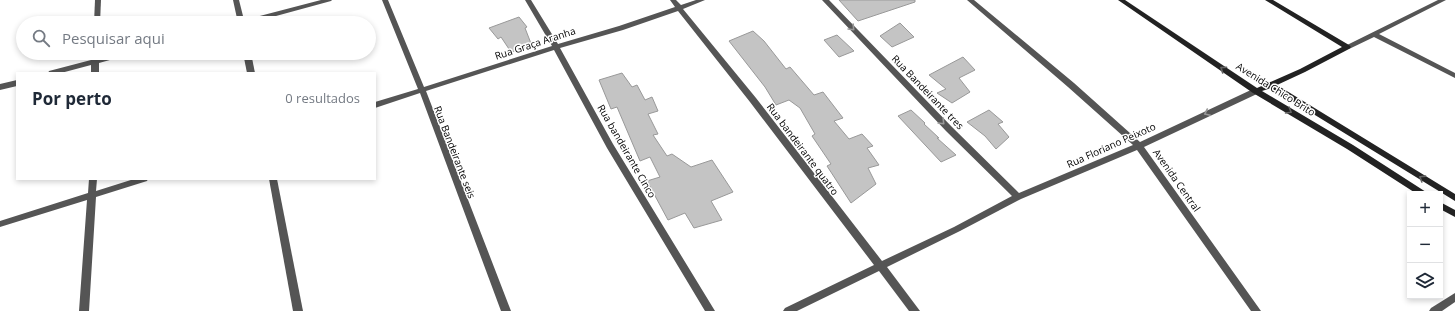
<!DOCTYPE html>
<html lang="pt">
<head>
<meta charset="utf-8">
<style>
  :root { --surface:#fff; --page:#f6f6f7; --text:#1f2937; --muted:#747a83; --line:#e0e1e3 }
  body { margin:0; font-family:"Open Sans",sans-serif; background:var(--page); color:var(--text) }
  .controls { position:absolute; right:12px; bottom:12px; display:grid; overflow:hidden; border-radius:0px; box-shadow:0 2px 6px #0003 }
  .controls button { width:36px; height:36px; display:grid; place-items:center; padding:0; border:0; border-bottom:1px solid var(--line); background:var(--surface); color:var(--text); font:20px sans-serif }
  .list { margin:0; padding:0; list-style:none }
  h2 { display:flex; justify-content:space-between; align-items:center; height:52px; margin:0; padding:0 16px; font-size:17px }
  h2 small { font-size:13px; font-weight:400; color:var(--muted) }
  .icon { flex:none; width:22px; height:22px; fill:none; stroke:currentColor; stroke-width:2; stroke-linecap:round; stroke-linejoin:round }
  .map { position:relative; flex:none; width:1455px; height:311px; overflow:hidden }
  .search { position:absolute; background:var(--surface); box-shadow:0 2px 6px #0003; left:16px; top:16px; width:360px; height:44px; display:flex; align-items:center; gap:10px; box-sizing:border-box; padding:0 14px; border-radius:22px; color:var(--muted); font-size:15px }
  .panel { position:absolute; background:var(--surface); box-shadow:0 2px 6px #0003; left:16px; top:72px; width:360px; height:108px; border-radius:0px }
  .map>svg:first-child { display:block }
  .building { fill:#c4c4c4; stroke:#999 }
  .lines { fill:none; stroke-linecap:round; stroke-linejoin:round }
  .street { fill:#555; fill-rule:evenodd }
  .secondary { fill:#222; fill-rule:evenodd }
  .oneway { stroke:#999 }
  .oneway2 { stroke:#646464 }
  .labels { text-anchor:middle; stroke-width:3; stroke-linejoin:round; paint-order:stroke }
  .street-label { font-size:10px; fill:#000; stroke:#fff }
</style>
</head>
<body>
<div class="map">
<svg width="1455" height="311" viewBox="0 0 1455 311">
  <rect width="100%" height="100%" fill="#fff"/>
  <g class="building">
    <path d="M839,0H915V2L858,21Z"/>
    <path d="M519,17L527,27L525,28L532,46L511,52L501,37L498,39L489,28Z"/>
    <path d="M900,23L914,37L892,47L880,36Z"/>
    <path d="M753,31L764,41L786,69L790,67L814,95L823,92L843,118L834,121L849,139L862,134L873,146L867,148L879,165L868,168L876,184L851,203L827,166L831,164L812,136L815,134L800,108L789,100L776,105L765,87L729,41Z"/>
    <path d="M837,35L854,51L839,57L824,40Z"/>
    <path d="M963,57L975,70L959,78L970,92L952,103L937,93L946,89L929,75Z"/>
    <path d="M622,73L632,87L637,85L645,100L652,97L658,111L648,114L658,134L653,135L667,156L672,154L691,167L712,160L733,192L711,201L722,220L694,228L685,213L668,220L647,181L660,177L650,157L640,161L617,107L611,109L599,80Z"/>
    <path d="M911,110L925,123L924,124L939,138H937L956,155L941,162L898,116Z"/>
    <path d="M989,110L1003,122L998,124L1009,137L996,149L985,136L967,122Z"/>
  </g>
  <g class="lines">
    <g class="street">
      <path d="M95,0H101L100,23H94Z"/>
      <path d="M233,0H239L244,20L321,0H332L331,1L250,23H238Z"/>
      <path d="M382,0H388L424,87L552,46L525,0H531L558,44L619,26L675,7L670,0H676L681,5L696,0H705L683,9L756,98L882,261L954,227L1012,196L946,131L822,0H829L952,127L1019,193L1133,145L1068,87L967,0H974L1074,83L1140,142L1253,89H1259L1260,91L1259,93L1144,147L1261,311H1251L1137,150L1021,199L960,231L887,267L920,311H909L879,271L797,311H783L785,308L874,265L750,102L678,11L623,30L560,48L613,144L715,311H705L607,148L554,50L426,91L511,311H501L420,93L375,108V102L418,89Z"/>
      <path d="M1438,0H1446L1379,34L1455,73V78L1374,37L1349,49H1347L1343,47Z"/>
      <path d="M91,53H99V58L117,53H130L128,55L99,63V73H91V65L61,73H48L49,71L91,60Z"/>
      <path d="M243,53H251L255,73H247Z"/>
      <path d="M17,80V86L0,90V84Z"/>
      <path d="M89,179H97L96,191L134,179H148L147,181L96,197L89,311H79L87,200L0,227V221L88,193Z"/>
      <path d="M269,179H277L303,311H293Z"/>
      <path d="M1455,293V302L1442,311H1429L1431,308Z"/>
    </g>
    <g class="secondary">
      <path d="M1118,0H1125L1257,88L1300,69L1342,47L1265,0H1273L1349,45L1351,47L1349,49L1305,72L1277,85L1455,194V201L1271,88L1262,91L1353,145L1426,192L1427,194H1417L1347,149L1253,93Z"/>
      <path d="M1440,202L1455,210V217L1440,209Z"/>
    </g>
  </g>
  <defs><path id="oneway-chevron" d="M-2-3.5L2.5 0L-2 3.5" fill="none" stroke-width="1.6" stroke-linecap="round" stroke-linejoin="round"/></defs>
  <g class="oneway">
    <use href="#oneway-chevron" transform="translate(852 28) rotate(46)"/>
    <use href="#oneway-chevron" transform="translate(1207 113) rotate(155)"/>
    <use href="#oneway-chevron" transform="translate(942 122) rotate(46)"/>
  </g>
  <g class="oneway2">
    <use href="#oneway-chevron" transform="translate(1223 69) rotate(-146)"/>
    <use href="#oneway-chevron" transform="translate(1289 111) rotate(31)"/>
    <use href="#oneway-chevron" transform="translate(1422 178) rotate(-148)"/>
  </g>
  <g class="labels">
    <g class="street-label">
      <text transform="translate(535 43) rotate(-18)" y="4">Rua Graça Aranha</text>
      <text transform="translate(1276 89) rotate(32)" y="4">Avenida Chico Brito</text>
      <text transform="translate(928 92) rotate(46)" y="4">Rua Bandeirante tres</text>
      <text transform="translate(1111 145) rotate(-24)" y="4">Rua Floriano Peixoto</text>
      <text transform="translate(803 149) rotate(53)" y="4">Rua bandeirante quatro</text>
      <text transform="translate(627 151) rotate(60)" y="4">Rua bandeirante Cinco</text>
      <text transform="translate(455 152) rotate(69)" y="4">Rua Bandeirante seis</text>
      <text transform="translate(1177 180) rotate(55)" y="4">Avenida Central</text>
    </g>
  </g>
</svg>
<div class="controls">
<button>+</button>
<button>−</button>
<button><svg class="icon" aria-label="layers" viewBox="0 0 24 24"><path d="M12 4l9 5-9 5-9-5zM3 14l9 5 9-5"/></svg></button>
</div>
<div class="search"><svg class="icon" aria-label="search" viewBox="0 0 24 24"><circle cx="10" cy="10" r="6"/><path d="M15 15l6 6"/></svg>Pesquisar aqui</div>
<section class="panel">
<h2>Por perto<small>0 resultados</small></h2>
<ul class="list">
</ul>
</section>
</div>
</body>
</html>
